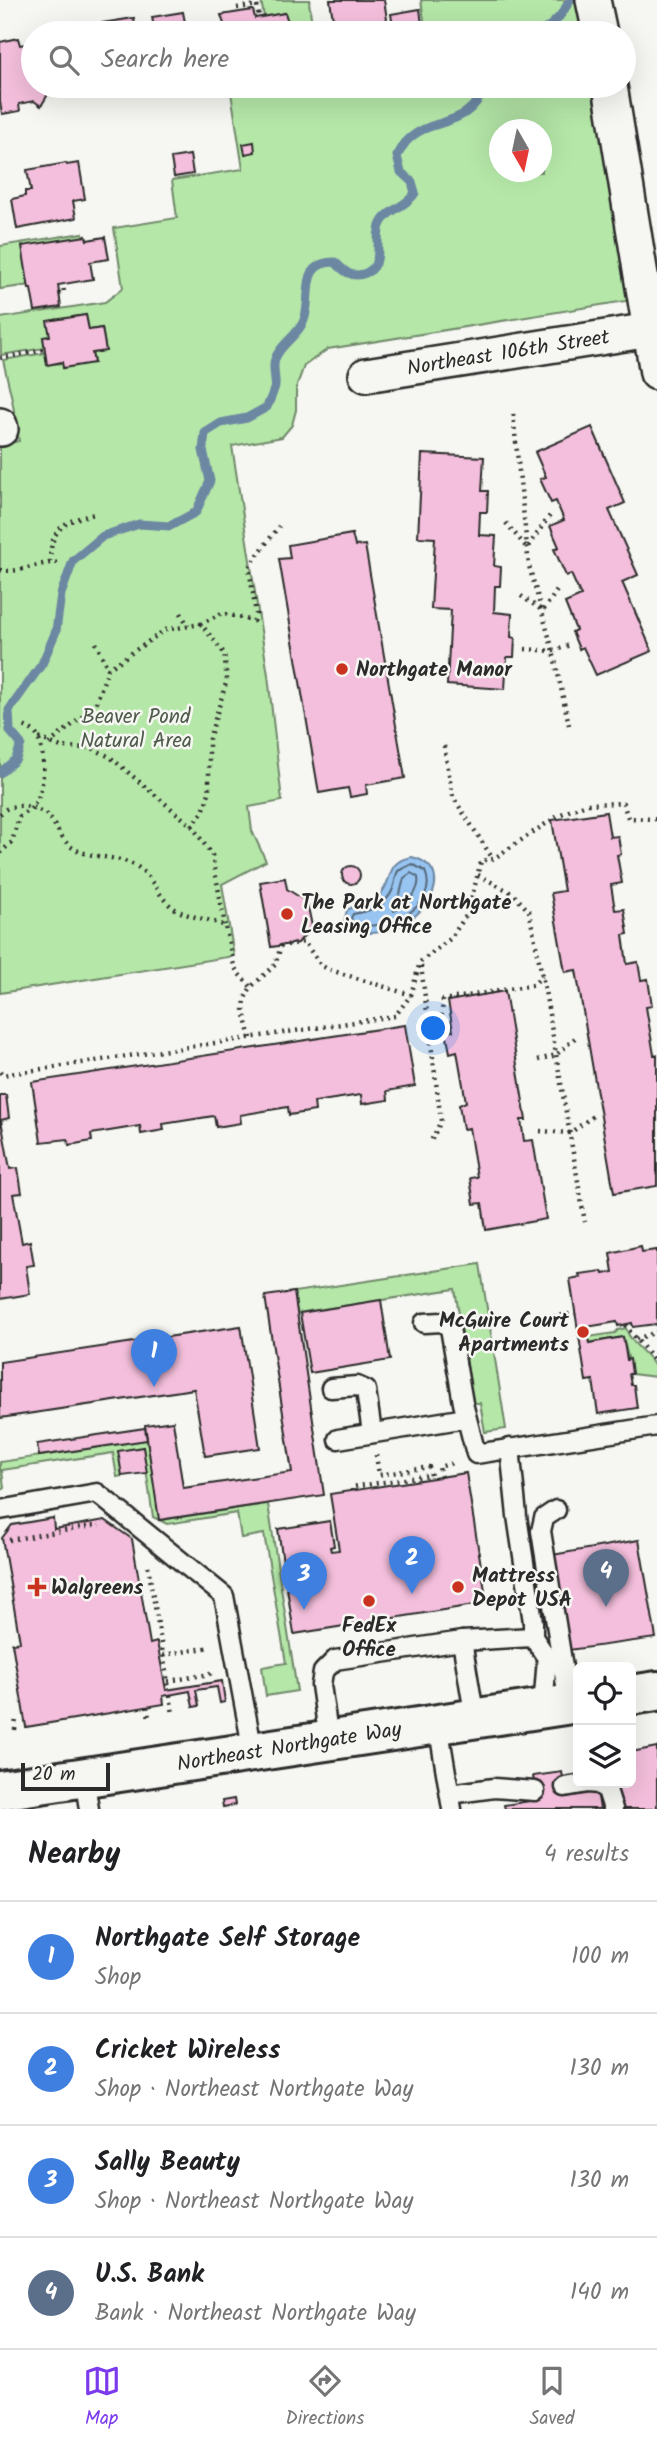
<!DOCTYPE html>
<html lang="en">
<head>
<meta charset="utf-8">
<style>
  :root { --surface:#fff; --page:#f6f6f6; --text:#202124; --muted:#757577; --line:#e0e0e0; --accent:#7c3aed }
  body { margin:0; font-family:Kalam,sans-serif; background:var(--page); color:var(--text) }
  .controls { position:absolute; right:21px; bottom:21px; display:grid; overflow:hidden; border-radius:10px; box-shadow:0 7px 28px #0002 }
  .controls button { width:63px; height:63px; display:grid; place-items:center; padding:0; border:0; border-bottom:2px solid var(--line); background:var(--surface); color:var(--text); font:35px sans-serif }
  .compass { position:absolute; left:489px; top:119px; width:63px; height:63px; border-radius:50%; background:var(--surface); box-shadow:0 7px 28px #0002; rotate:171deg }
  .scale { position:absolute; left:21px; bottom:18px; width:89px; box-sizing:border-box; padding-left:7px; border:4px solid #2b2b2b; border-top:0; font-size:19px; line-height:24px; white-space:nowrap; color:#2b2b2b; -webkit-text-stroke:5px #f6f6f2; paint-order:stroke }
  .you { position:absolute; left:434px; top:1029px; width:24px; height:24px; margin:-18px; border:5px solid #fff; border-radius:50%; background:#1a73e8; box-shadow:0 0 0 10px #1a73e833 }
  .badge { display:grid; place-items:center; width:46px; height:46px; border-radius:50%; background:var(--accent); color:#fff; font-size:23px; font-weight:700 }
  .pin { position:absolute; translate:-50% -58px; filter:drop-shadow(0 2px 4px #0008) }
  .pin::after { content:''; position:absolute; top:37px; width:24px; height:21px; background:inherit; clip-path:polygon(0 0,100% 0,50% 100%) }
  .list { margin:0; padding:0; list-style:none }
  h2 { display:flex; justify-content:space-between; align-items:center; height:91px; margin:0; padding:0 28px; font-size:30px }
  h2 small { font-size:23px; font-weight:400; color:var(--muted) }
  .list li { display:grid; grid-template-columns:46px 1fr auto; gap:21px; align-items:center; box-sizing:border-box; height:112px; padding:0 28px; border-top:2px solid var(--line) }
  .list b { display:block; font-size:26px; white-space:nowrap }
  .list p { margin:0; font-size:23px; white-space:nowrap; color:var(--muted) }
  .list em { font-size:23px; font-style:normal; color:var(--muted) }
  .icon { flex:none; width:38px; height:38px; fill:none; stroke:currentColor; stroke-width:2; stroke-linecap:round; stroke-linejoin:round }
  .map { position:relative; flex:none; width:657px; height:1809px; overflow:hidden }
  .search { position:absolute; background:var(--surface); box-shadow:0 7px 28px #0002; left:21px; right:21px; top:21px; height:77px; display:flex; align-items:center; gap:18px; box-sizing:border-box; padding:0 24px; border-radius:38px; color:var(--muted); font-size:26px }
  .sheet { height:539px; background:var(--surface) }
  nav { display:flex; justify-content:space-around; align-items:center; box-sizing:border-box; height:98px; border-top:2px solid var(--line); background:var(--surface); font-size:19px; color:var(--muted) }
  nav a { display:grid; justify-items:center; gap:4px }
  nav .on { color:var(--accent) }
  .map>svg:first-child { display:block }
  .green { fill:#b5e7a8; stroke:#70896a; stroke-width:2; fill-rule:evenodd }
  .water { fill:#97c4f1; stroke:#6c87a2; stroke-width:2 }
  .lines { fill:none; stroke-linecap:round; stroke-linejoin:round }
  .shore { stroke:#56687a; stroke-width:2 }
  .stream { stroke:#6c87a2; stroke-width:9 }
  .building { fill:#f4bfdc; stroke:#2b2b2b; stroke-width:2 }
  .lane-casing { stroke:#2b2b2b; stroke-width:23 }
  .street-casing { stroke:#2b2b2b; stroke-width:38 }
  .primary-casing { stroke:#2b2b2b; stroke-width:44 }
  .path { stroke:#2b2b2b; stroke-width:4.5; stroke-dasharray:2 5; stroke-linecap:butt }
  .lane { stroke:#f6f6f2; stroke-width:18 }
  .street { stroke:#f6f6f2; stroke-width:33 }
  .primary { stroke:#f6f6f2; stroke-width:38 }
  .poi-dot { fill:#c8321e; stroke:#f6f6f2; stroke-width:2.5 }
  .labels { text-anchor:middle; stroke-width:5; stroke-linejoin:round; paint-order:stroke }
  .street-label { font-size:21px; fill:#2b2b2b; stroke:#f6f6f2 }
  .poi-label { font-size:21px; font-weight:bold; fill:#2b2b2b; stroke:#f6f6f2; text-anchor:start }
  .park-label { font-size:21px; fill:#4e5a4a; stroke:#f6f6f2 }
</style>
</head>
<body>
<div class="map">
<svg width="657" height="1809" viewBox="0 0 657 1809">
  <rect width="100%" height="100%" fill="#f6f6f2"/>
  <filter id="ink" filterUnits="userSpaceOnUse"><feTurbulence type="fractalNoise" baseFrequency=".0143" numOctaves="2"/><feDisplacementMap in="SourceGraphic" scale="14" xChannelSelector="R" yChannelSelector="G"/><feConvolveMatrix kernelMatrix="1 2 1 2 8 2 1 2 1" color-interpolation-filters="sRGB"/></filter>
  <g filter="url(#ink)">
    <g class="green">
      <path d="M261,0H311L309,1L313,33H289L291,31L290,24H287L285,13L264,17Z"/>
      <path d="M421,0H579L585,33H426Z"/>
      <path d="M230,86H594L632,300L328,349L304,366L296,388V410L292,425L282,437L232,446L268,675L282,801L249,807L252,831L266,861L222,884L234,956L0,993V445L19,441L12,399L3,360L45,353L47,364L94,362L92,353L106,351L102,328L89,330L86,315L48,321L50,336L43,337L45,348L1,355L0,318L105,302L123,288L114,228L177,218L172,180L243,169ZM500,130H542V172H500Z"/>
      <path d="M83,233L84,241L31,285L0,289V246Z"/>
      <path d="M480,1264L506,1429L485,1432L480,1403H473L455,1289L297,1313L294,1292Z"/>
      <path d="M626,1328C631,1348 657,1356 657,1377L632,1374L623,1337L589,1343L588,1337L615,1333L618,1330Z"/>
      <path d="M147,1440L160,1520L268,1504L297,1691L266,1696L262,1667L286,1663L264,1534L241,1538L237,1513L167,1524L153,1517L143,1448L119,1451L122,1476L117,1477L113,1453L2,1470L4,1488L0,1492V1462Z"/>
    </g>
    <path class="water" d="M412,857C471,873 405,951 349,929L344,922L347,910C357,904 369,906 378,897C395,881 383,862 412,857Z"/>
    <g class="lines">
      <g class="shore">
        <path d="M412,864L425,871C441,908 382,934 352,923L351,918L353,914C370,911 386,906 393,889C395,883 395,877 398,871Z"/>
        <path d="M411,873L418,877C421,891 406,906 394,911L392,906L400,894L404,878Z"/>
      </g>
      <g class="stream">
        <path d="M539,33C554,25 562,15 570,0"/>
        <path d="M0,773L16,759L21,744L10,731L9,710L42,664L56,631L61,594L73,561L103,536L139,524L170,526L196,512L210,481L203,450L205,433L221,423L247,418L267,407C270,400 273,393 275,386C276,378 272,367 275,359C280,344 299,335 304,320C313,297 298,262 335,262C343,270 350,278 363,274C386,267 374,243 380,226C385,210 407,207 415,193L412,182L401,172L397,156C400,152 403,145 406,142C432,114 467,132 485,86"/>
      </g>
    </g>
    <g class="building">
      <path d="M330,0H384L389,32L335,33Z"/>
      <path d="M420,9L423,33H394L391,14Z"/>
      <path d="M253,10L255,18L285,13L291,31L289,33H227L221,15Z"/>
      <path d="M183,12L187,33H155L152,17Z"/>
      <path d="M134,18L136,33H65L64,29Z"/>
      <path d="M18,38L20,45L33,43V86H45L47,96L41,106L34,101L19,104L20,111L2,114L0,102V42Z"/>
      <path d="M254,142L255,152L245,154L243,144Z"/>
      <path d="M190,155L193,174L174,177L171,158Z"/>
      <path d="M66,163L67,165L79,163L85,199L73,201L76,218L17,229L12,199L25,196V191H31L27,170Z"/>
      <path d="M86,236L87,240L105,237L109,259L90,262L93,279L58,285L61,307L35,311L31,289H29L22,246Z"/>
      <path d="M86,315L89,330L102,328L106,351L92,353L94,363L63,368L62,362L47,365L43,337L50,336L47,321Z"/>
      <path d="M592,427L625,503L609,510L638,575L622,582L652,651L596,675L583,647L579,649L572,632L576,630L565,603L581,596L571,574L566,576L554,549L559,547L550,526L564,520L556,501L551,503L540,479L546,477L535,452Z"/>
      <path d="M422,454L484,457L482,491H488L487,512H480L479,535L496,536L494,566L501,567L500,586H495L494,612L512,614L511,637L515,638L514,657H507L505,689L447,685L451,610L431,609L435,538L418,537Z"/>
      <path d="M352,534L355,546L365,545L405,778L366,785L367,794L350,797L348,788L319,793L279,559L290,558L288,545Z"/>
      <path d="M606,812L610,837L618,836L621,854L617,855L622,883L611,885L615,910L624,909L628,934L623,935L627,964L638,962L641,980L648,979L652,1006L646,1007L654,1055H657V1186L614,1193L576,970L565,972L551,893L564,891L552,820Z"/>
      <circle cx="351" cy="875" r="9"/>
      <path d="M285,878L287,889L307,902L312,926L298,943L271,947L260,882Z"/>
      <path d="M505,991L526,1120H521L524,1141L533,1140L546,1219L486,1230L482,1203L474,1204L470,1178L477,1177L469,1128L463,1129L459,1105L466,1102L457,1051L450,1053L446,1032L453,1031L448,1001Z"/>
      <path d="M405,1025L415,1086L387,1091L388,1100L362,1104L361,1095L314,1102L315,1111L289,1115L288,1107L240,1115L241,1123L216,1127L214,1116L163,1124L164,1130L141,1134L140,1126L91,1134L92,1141L69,1145L68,1139L41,1142L32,1082Z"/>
      <path d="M0,1095H6L9,1118L1,1120L10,1169L18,1168L22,1193L13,1194L22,1243L30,1241L34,1265L26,1266L30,1294L0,1299Z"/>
      <path d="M641,1246L642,1252L657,1250V1326L656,1324L633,1327L632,1323L618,1326L617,1322L586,1327L589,1343L623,1337L627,1360L630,1359L632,1374H629L631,1385H634L637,1408L598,1414L593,1380L586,1381L570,1279L580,1277L579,1274L602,1271L603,1274L613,1272L610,1253Z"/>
      <path d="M294,1292L324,1495L159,1520L145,1425L173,1421L183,1488L292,1472L265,1296Z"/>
      <path d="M381,1300L390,1360L310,1373L300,1313Z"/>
      <path d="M241,1326L260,1448L205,1456L194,1389L0,1418V1362Z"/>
      <path d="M145,1428L147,1440L39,1456L37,1444Z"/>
      <path d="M143,1447L147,1473L122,1476L118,1451Z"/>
      <path d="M466,1473L487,1603L294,1634L278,1529L330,1521L334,1546L330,1547L331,1551L339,1550L330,1494Z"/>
      <path d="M53,1518L54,1529L105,1520L132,1539L150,1644L157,1642L166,1690L222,1681L225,1702L220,1703L217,1687L196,1690L199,1706L193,1707L190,1691L163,1696L164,1704L26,1727L12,1643L20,1642L2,1538L12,1525Z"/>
      <path d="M639,1540L656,1638L569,1650L552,1555Z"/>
      <path d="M657,1747V1809H620L615,1783H631V1752Z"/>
      <path d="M562,1772L566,1795L597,1790L600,1809H505L504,1805L537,1800L533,1776Z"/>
      <path d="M234,1799L235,1805L223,1807L222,1801Z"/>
    </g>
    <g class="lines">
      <defs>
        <g id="lane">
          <path d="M424,1323L442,1322L450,1328L463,1403L476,1454L657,1426"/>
          <path d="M331,1388L357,1386L366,1390L372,1433"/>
          <path d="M338,1439L466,1418"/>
          <path d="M510,1448L517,1516L533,1622V1637L547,1658L543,1708"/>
          <path d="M0,1510L97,1493L224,1596L253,1752"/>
          <path d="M556,1510L544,1518L541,1531L569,1704"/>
          <path d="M462,1641L475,1719"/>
          <path d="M438,1724L452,1809"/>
          <path d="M329,1740L321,1685L323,1672L335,1660L462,1641L533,1637"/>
          <path d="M84,1777L89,1809"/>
          <path d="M565,1787L588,1783L598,1784L607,1790L613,1809"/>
          <path d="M450,1794L494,1788L535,1791"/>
        </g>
        <g id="street">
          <path d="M593,0L600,33"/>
          <path d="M610,86L657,373"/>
          <path d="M366,375L650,330"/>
          <path d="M0,425L1,429"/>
        </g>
        <g id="primary">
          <path d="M631,1695L657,1691"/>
          <path d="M0,1790L578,1703"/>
        </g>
      </defs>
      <use href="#lane" class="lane-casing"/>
      <use href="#street" class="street-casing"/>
      <use href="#primary" class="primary-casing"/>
      <g class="path">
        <path d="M237,8L257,5L259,17"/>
        <path d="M59,294L64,293L63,284"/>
        <path d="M0,358L45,350"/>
        <path d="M513,414L529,566L553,651L569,725"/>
        <path d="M506,523L527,548L551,514"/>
        <path d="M50,562C50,529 64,520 95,514"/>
        <path d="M0,570C23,574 37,561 61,563"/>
        <path d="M521,596L543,611L558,589"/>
        <path d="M181,613L188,626"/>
        <path d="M96,643L108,669"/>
        <path d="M525,649L553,651L570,645"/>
        <path d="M39,738L61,747L92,748L110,757L192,826L212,855L225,925"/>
        <path d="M49,744L95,706L108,669L165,630L201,624"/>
        <path d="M444,746L453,797L493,859"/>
        <path d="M0,814C11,801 36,805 48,816C56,825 61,839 70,846C89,860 115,854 136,866C153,876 156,894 171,906C186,918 208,918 225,926L234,966L238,973L251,987"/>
        <path d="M192,826L203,812L209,793V739L227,680L224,653L201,624L222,613L253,621L256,614L249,567L279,526"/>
        <path d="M0,853L12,842L19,817C26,812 34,807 38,798C45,782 45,753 38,738C35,730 28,728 21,725"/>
        <path d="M478,875L512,893L529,911L544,985L585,1222"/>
        <path d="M421,966L441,1121L431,1141"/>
        <path d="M428,1029L441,1022L443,1000L533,985L542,976"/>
        <path d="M251,1038L244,1011L245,998L251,987L275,965L281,946L304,942L321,965L327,969L411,995"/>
        <path d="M538,1060L556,1055L576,1037"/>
        <path d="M0,1072L2,1075L395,1016L411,995L420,962L450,939L468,913L481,861L493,859L559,815L586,804L623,803L628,818L657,819"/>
        <path d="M540,1131L570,1133L593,1116"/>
        <path d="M526,1321L576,1313"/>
        <path d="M625,1325L657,1364"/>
        <path d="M636,1339L657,1332"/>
        <path d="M441,1477L439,1467L456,1462"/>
        <path d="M352,1491V1487L431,1475L429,1467L379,1475L376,1455"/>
        <path d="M9,1540L99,1525"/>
        <path d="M148,1566L169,1689"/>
        <path d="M163,1655L211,1647"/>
        <path d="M168,1681L210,1674L213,1670"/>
        <path d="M170,1695L173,1714"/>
        <path d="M147,1707L149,1718"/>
        <path d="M15,1730L16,1717"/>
      </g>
      <use href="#lane" class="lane"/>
      <use href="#street" class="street"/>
      <use href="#primary" class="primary"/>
    </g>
  </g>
  <g class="poi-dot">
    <circle cx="342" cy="669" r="7"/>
    <circle cx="287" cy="914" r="7"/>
    <circle cx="583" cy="1332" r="7"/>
    <path d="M33.5 1576.5h7v7h7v7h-7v7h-7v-7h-7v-7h7z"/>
    <circle cx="458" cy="1587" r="7"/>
    <circle cx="369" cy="1601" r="7"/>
  </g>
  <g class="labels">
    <g class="street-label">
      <text transform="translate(508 352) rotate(-9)" y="7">Northeast 106th Street</text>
      <text transform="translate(289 1746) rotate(-9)" y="7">Northeast Northgate Way</text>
    </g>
    <g class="poi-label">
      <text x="356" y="676">Northgate Manor</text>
      <text x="301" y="909">The Park at Northgate<tspan x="301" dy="24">Leasing Office</tspan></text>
      <text x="569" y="1327" text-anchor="end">McGuire Court<tspan x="569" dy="24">Apartments</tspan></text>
      <text x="472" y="1582">Mattress<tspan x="472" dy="24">Depot USA</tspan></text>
      <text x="51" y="1594">Walgreens</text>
      <text x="369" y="1632" text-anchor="middle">FedEx<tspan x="369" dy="24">Office</tspan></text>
    </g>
    <g class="park-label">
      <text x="136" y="723">Beaver Pond<tspan x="136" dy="24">Natural Area</tspan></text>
    </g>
  </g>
</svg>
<div class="controls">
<button><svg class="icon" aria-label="locate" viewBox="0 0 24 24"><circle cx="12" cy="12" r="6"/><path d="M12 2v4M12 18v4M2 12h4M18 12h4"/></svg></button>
<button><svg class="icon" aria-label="layers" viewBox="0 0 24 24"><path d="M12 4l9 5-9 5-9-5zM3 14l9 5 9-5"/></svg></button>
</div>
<svg class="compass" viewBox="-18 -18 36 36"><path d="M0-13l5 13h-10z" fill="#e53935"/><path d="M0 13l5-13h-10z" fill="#757577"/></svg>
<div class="scale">20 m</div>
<div class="you"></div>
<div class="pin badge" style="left:154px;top:1387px;background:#3f7fe0">1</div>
<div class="pin badge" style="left:412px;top:1594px;background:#3f7fe0">2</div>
<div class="pin badge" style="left:304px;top:1610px;background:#3f7fe0">3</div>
<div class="pin badge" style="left:606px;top:1607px;background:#5c6f8a">4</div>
<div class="search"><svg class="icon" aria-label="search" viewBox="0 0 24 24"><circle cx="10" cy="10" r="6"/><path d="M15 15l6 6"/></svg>Search here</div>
</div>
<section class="sheet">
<h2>Nearby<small>4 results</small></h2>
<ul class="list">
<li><span class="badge" style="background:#3f7fe0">1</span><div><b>Northgate Self Storage</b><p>Shop</p></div><em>100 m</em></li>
<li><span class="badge" style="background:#3f7fe0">2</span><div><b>Cricket Wireless</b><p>Shop · Northeast Northgate Way</p></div><em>130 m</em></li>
<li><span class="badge" style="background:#3f7fe0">3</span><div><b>Sally Beauty</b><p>Shop · Northeast Northgate Way</p></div><em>130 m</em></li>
<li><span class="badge" style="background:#5c6f8a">4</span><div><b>U.S. Bank</b><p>Bank · Northeast Northgate Way</p></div><em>140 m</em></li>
</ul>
</section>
<nav>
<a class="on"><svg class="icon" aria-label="map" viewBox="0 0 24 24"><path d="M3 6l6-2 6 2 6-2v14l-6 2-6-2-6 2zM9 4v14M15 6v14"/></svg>Map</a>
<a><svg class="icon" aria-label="directions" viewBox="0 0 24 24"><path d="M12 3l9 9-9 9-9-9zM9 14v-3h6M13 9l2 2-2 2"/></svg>Directions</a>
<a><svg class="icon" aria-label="saved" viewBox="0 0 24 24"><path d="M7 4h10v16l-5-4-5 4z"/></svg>Saved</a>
</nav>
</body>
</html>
